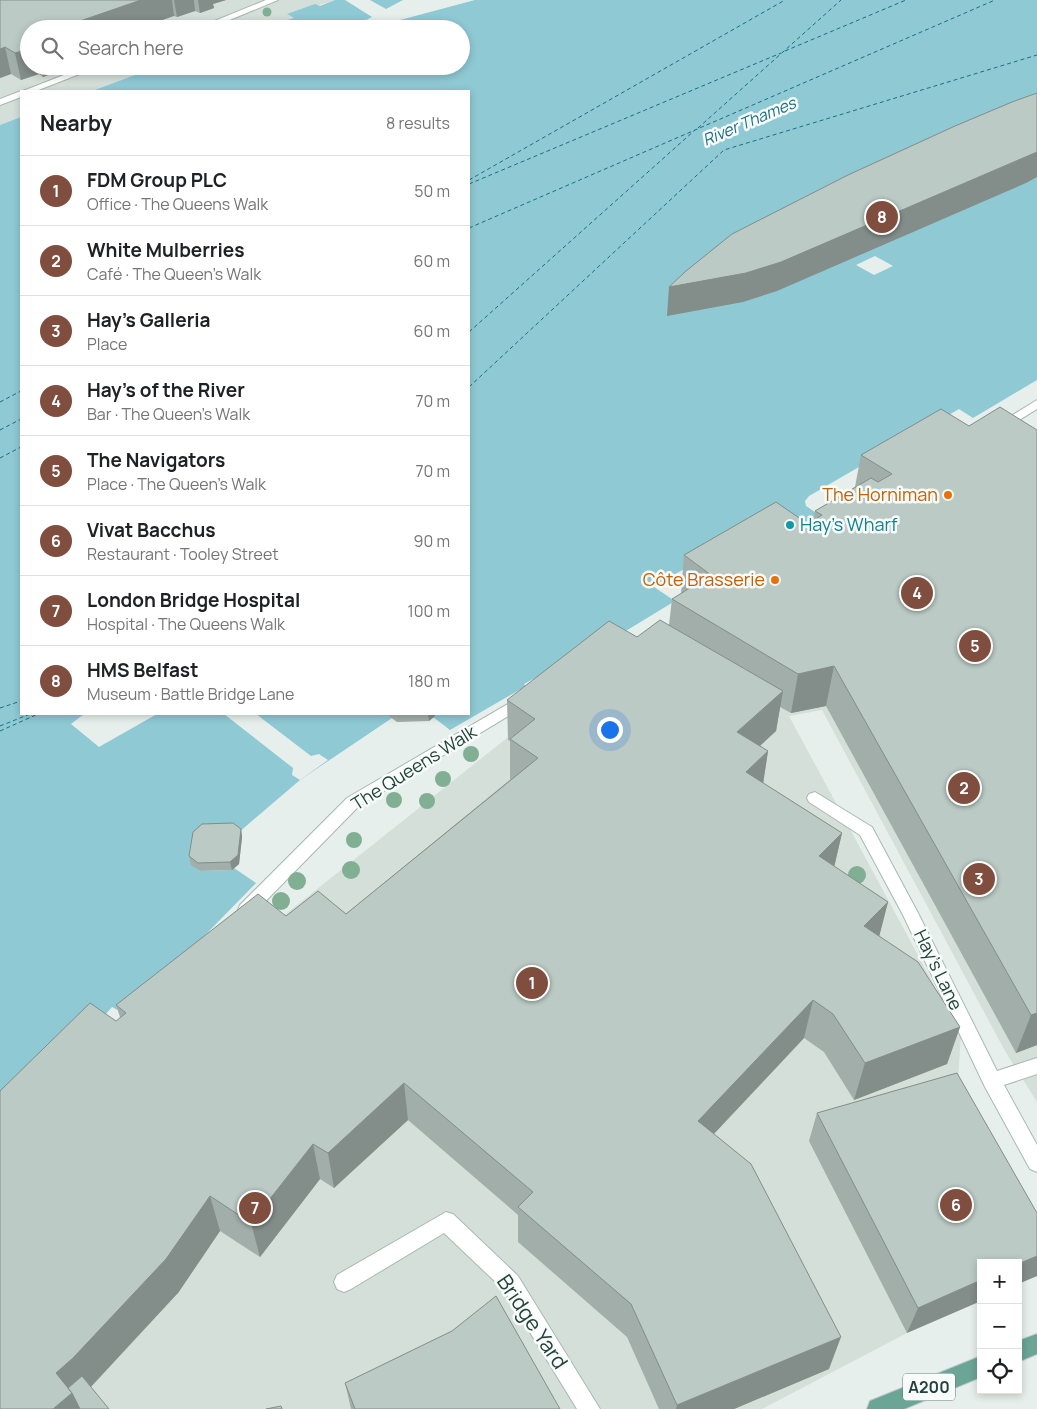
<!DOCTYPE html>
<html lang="en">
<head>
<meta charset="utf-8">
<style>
  :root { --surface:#fff; --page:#f2f2f2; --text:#202124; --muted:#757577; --line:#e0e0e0; --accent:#7f4e3f }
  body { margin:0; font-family:Manrope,sans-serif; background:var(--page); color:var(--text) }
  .controls { position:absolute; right:15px; bottom:15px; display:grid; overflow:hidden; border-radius:0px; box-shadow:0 2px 8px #0003 }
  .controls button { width:45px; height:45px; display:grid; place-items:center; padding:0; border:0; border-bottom:1px solid var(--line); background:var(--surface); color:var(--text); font:25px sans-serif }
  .you { position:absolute; left:609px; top:729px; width:18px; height:18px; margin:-12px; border:4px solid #fff; border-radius:50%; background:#1a73e8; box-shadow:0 0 0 8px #1a73e833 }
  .badge { display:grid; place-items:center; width:32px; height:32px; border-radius:50%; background:var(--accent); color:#fff; font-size:16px; font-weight:700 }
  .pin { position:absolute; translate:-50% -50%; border:2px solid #fff; box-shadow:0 1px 5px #0006 }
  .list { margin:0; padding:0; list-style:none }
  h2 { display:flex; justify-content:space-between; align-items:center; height:65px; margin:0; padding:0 20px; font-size:21px }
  h2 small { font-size:16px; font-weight:400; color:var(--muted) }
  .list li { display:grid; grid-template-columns:32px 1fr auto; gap:15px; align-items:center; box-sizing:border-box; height:70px; padding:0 20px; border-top:1px solid var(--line) }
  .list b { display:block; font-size:19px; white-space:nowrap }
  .list p { margin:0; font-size:16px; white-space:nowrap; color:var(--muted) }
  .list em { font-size:16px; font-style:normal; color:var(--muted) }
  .icon { flex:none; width:28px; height:28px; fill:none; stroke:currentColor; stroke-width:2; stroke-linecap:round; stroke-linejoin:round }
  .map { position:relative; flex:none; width:1037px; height:1409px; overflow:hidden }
  .search { position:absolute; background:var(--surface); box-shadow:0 2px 8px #0003; left:20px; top:20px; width:450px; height:55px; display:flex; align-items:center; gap:12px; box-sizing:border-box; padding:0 18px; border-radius:28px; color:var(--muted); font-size:19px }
  .panel { position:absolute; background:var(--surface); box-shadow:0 2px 8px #0003; left:20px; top:90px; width:450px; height:625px; border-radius:0px }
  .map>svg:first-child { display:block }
  .built { fill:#d4dfda }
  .water { fill:#8ec9d4 }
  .pier { fill:#e6efeb }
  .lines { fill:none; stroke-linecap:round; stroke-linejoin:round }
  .ferry { stroke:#1c6f80; stroke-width:1; stroke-dasharray:4 3; stroke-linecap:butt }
  .service-casing { stroke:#a8b8b2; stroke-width:2 }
  .pedestrian-casing { stroke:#a8b8b2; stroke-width:2 }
  .primary-casing { stroke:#c2cac8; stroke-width:2 }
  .service { fill:#fff; fill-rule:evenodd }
  .pedestrian { fill:#fff; fill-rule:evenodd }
  .primary { fill:#6aa596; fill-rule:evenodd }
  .tree { fill:#80af93 }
  .wall { fill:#a1aea9 }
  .shaded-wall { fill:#838d89 }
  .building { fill:#bbcac4; stroke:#838d89 }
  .food-dot { fill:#e8710a; stroke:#f7fbf9; stroke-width:2 }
  .culture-dot { fill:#0f9aa8; stroke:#f7fbf9; stroke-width:2 }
  .labels { text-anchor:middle; stroke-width:5; stroke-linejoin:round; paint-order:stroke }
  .far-water-label { font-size:16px; font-style:italic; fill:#1c6f80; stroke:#f7fbf9 }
  .shield { fill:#f7fbf9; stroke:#637a73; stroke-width:1 }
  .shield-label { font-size:16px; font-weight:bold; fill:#24423a }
  .food-label { font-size:18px; fill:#c56008; stroke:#f7fbf9; text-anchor:end }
  .culture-label { font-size:18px; fill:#0d838f; stroke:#f7fbf9; text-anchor:start }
  .street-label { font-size:18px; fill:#24423a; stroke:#f7fbf9 }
  .near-street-label { font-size:21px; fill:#24423a; stroke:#f7fbf9 }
</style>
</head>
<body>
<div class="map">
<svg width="1037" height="1409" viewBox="0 0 1037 1409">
  <rect width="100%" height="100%" fill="#e6efeb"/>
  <g class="built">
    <path d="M55,0H335L288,15L295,18L260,29H29V66H159L92,91H21V117L0,125V19Z"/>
    <path d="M1037,449V1102L1005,1051L822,710L789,716L961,1035L957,1094L1037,1262V1276L1018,1284V1263H981V1301L907,1333L762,1409H0L263,932L605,660Z"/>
  </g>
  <g class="water">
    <path d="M335,0H1037V380L973,418L959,409L809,496L805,501L806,506L827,520L734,539L654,587L675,601L606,643L602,641L524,684L526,686L450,730L433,717L435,714H469V91H92L159,66H461V29H260L294,18L287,14L315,4L320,6Z"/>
    <path d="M21,117V714H390L392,718L300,780L238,833L191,864L200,871L231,870L234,868L256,883L127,1015L112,1007L91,1031L0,1119V125Z"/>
  </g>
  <g class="pier">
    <path d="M345,0H370L386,9L403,0H475L374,27L364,21L372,17Z"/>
    <path d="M875,256L893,266L874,275L856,265Z"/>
    <path d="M84,714H157L99,747L71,724Z"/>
    <path d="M224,714H256L311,756L319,754L328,760L300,780L292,775L293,768Z"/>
  </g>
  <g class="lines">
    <g class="ferry">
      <path d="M785,51L906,0"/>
      <path d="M698,128L841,0"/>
      <path d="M469,180L785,0"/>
      <path d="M469,184L781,53"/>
      <path d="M469,228L995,0"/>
      <path d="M469,332L695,130"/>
      <path d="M469,387L724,150L1037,55"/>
      <path d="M0,402L21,391"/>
      <path d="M0,430L21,419"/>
      <path d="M0,458L21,447"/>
      <path d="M0,708L21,701"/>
      <path d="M0,726L30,714"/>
      <path d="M0,731L38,714"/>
    </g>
    <defs>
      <g id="service">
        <path d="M266,0H278L208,29H195Z"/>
        <path d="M87,66H100L36,91H23Z"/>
        <path d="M21,91V97L0,105V99Z"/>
        <path d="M815,792L872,827L918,913L997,1071L1037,1058V1074L1004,1085L1037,1145V1172L1030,1169L985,1087L903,915L860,835L809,802L807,798L809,794Z"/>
        <path d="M446,1212L453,1214L518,1276L600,1409H577L504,1290L444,1233L351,1289L344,1292L337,1289L334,1282L337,1275Z"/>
      </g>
      <g id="pedestrian">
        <path d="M1037,400V409L1003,430L999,431L993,427Z"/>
        <path d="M525,694L530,695L532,699L530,703L359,806L252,915L246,917L240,915L238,910L240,905L347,798Z"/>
      </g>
      <g id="primary">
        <path d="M1037,1334V1354L1018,1362V1341Z"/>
        <path d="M981,1356V1377L904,1409H867L870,1401Z"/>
      </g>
    </defs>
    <use href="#service" class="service-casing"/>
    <use href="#pedestrian" class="pedestrian-casing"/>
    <use href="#primary" class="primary-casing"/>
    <use href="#service" class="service"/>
    <use href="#pedestrian" class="pedestrian"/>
    <use href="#primary" class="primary"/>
  </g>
  <g class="tree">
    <circle cx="267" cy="12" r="4.5"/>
    <circle cx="471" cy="754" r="8"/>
    <circle cx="443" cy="779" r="8"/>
    <circle cx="394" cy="800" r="8"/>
    <circle cx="427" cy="801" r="8"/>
    <circle cx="354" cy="840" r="8"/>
    <circle cx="351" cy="870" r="9"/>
    <circle cx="857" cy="875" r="9"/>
    <circle cx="297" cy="881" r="9"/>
    <circle cx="281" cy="901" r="9"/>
  </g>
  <g class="wall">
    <path d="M0,0H226L213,4L214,8L200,13L195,11L177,17L174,16L29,29V66H72L43,77L39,74L21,80L11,74L0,78Z"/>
    <path d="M969,426L1037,430V1045L1016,1053L826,706L791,713L780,707L776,731L760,746L768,751L763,783L842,833L834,867L888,902L879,936L960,1027L947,1064L854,1100L824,1052L804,1038L714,1134L829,1369L734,1409H659L627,1337L518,1242V1215L408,1120L334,1188L320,1179L260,1257L220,1231L178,1293L0,1409L120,1017L116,1005L286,916L346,914L511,779H510V741L508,740L507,700L637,637L669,625L672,599L681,594L684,555L808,524L814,520L815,511L855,487L861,455Z"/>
    <path d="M389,714H435V716L429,721L397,722L389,716Z"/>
    <path d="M241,829L242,837L239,864L232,870L200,871L191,865L189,856Z"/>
    <path d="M817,1113L1037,1213L907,1333L809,1141Z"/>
    <path d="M345,1383L560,1409H351Z"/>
  </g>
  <g class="shaded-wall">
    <path d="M141,0H172L174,16L137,29H81L80,21Z"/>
    <path d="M174,0H194L195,11L177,17Z"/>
    <path d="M198,0H226L213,4L214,8L200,13Z"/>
    <path d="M5,47L11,74L0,78V49Z"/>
    <path d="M29,49V66H37L39,74L21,80L15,53Z"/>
    <path d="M41,66H72L43,77Z"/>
    <path d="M1037,152V177L1026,183L777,291L743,302L667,316L669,287Z"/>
    <path d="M834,666L826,706L791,713L798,674Z"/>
    <path d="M783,691L776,731L731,772L737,732Z"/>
    <path d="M428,714H435V716L429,721Z"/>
    <path d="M768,751L762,791L746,772Z"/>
    <path d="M241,829L242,837L239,864L232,870L230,862Z"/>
    <path d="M842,833L833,872L819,856Z"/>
    <path d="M888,902L878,941L864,926Z"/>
    <path d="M813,1000L804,1038L692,1157L698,1121Z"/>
    <path d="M1037,1013V1045L1016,1053L1031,1015Z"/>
    <path d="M960,1027L947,1064L854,1100L865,1063Z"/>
    <path d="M404,1083L408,1120L334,1188L328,1153Z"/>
    <path d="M313,1144L320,1179L260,1257L251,1223Z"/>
    <path d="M210,1196L220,1231L178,1293L89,1389L80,1409H53L56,1373Z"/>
    <path d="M1037,1256V1276L1018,1284V1264Z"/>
    <path d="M981,1280V1301L907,1333L918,1308Z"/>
    <path d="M841,1337L829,1369L734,1409H676L677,1405Z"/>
  </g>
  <g class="building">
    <path d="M0,0H141L80,21L91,27L86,29H29V49L15,53L5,47L0,49Z"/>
    <path d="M1037,93V152L781,262L746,273L669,287L686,271L732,234L848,175L955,126L1012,102Z"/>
    <path d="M1000,407L1037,430V1013L1031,1015L834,666L798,674L672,599L711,575L684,555L776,502L808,524L822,515L815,511L871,478L878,482L892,474L861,455L941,409L969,426Z"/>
    <path d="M660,620L783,691L737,732L768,751L746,772L842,833L819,856L888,902L864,926L918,962L960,1027L865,1063L833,1014L813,1000L698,1121L751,1164L841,1337L677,1405L631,1304L518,1207L533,1192L404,1083L328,1153L313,1144L251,1223L210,1196L166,1259L73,1358L56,1373L72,1393L53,1409H0V1091L90,1003L116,1021L126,1013L116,1005L258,894L286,916L318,891L346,914L538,758L510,739L535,719L507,700L609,621L637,637Z"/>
    <path d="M233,823L241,829L238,855L230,862L198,863L189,856L193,832L202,824Z"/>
    <path d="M957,1073L1037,1213V1256L1018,1264V1263H981V1280L918,1308L817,1113Z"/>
    <path d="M496,1296L560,1409H355L345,1383L452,1331Z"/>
    <path d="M82,1376L109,1409H80L72,1393L68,1388Z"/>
    <path d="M281,1406L282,1409H266Z"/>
  </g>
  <g class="food-dot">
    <circle cx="948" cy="495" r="5"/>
    <circle cx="775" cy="580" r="5"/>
  </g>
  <circle class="culture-dot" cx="790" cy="525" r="5"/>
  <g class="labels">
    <g class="far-water-label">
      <text transform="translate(749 121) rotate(-23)" y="6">River Thames</text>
    </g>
    <rect class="shield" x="903" y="1373.5" width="52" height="27" rx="4"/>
    <g class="shield-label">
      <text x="929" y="1393">A200</text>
    </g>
    <g class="food-label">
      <text x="938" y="501">The Horniman</text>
      <text x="765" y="586">Côte Brasserie</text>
    </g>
    <g class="culture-label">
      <text x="800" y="531">Hay's Wharf</text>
    </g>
    <g class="street-label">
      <text transform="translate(414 768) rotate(-32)" y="6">The Queens Walk</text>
      <text transform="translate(938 970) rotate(64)" y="6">Hay's Lane</text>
    </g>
    <g class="near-street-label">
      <text transform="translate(532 1322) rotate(56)" y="7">Bridge Yard</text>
    </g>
  </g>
</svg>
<div class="controls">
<button>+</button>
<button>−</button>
<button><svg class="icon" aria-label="locate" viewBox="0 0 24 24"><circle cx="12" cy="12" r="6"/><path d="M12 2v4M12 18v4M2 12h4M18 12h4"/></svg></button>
</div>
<div class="you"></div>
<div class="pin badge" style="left:532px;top:983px">1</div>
<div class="pin badge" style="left:964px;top:788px">2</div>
<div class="pin badge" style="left:979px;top:879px">3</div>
<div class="pin badge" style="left:917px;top:593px">4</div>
<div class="pin badge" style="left:975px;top:646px">5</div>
<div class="pin badge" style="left:956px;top:1205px">6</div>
<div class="pin badge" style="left:255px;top:1208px">7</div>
<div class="pin badge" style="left:882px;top:217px">8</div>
<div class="search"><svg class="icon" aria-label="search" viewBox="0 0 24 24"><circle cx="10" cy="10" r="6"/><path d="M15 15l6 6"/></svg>Search here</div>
<section class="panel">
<h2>Nearby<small>8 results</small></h2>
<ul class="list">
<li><span class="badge">1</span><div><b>FDM Group PLC</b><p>Office · The Queens Walk</p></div><em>50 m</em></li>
<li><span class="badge">2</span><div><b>White Mulberries</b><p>Café · The Queen's Walk</p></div><em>60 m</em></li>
<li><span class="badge">3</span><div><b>Hay's Galleria</b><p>Place</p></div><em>60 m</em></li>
<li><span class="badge">4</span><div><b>Hay's of the River</b><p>Bar · The Queen's Walk</p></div><em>70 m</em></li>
<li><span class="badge">5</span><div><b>The Navigators</b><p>Place · The Queen's Walk</p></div><em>70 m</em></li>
<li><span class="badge">6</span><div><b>Vivat Bacchus</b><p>Restaurant · Tooley Street</p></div><em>90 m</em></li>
<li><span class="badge">7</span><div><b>London Bridge Hospital</b><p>Hospital · The Queens Walk</p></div><em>100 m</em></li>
<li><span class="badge">8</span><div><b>HMS Belfast</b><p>Museum · Battle Bridge Lane</p></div><em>180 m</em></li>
</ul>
</section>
</div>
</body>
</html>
